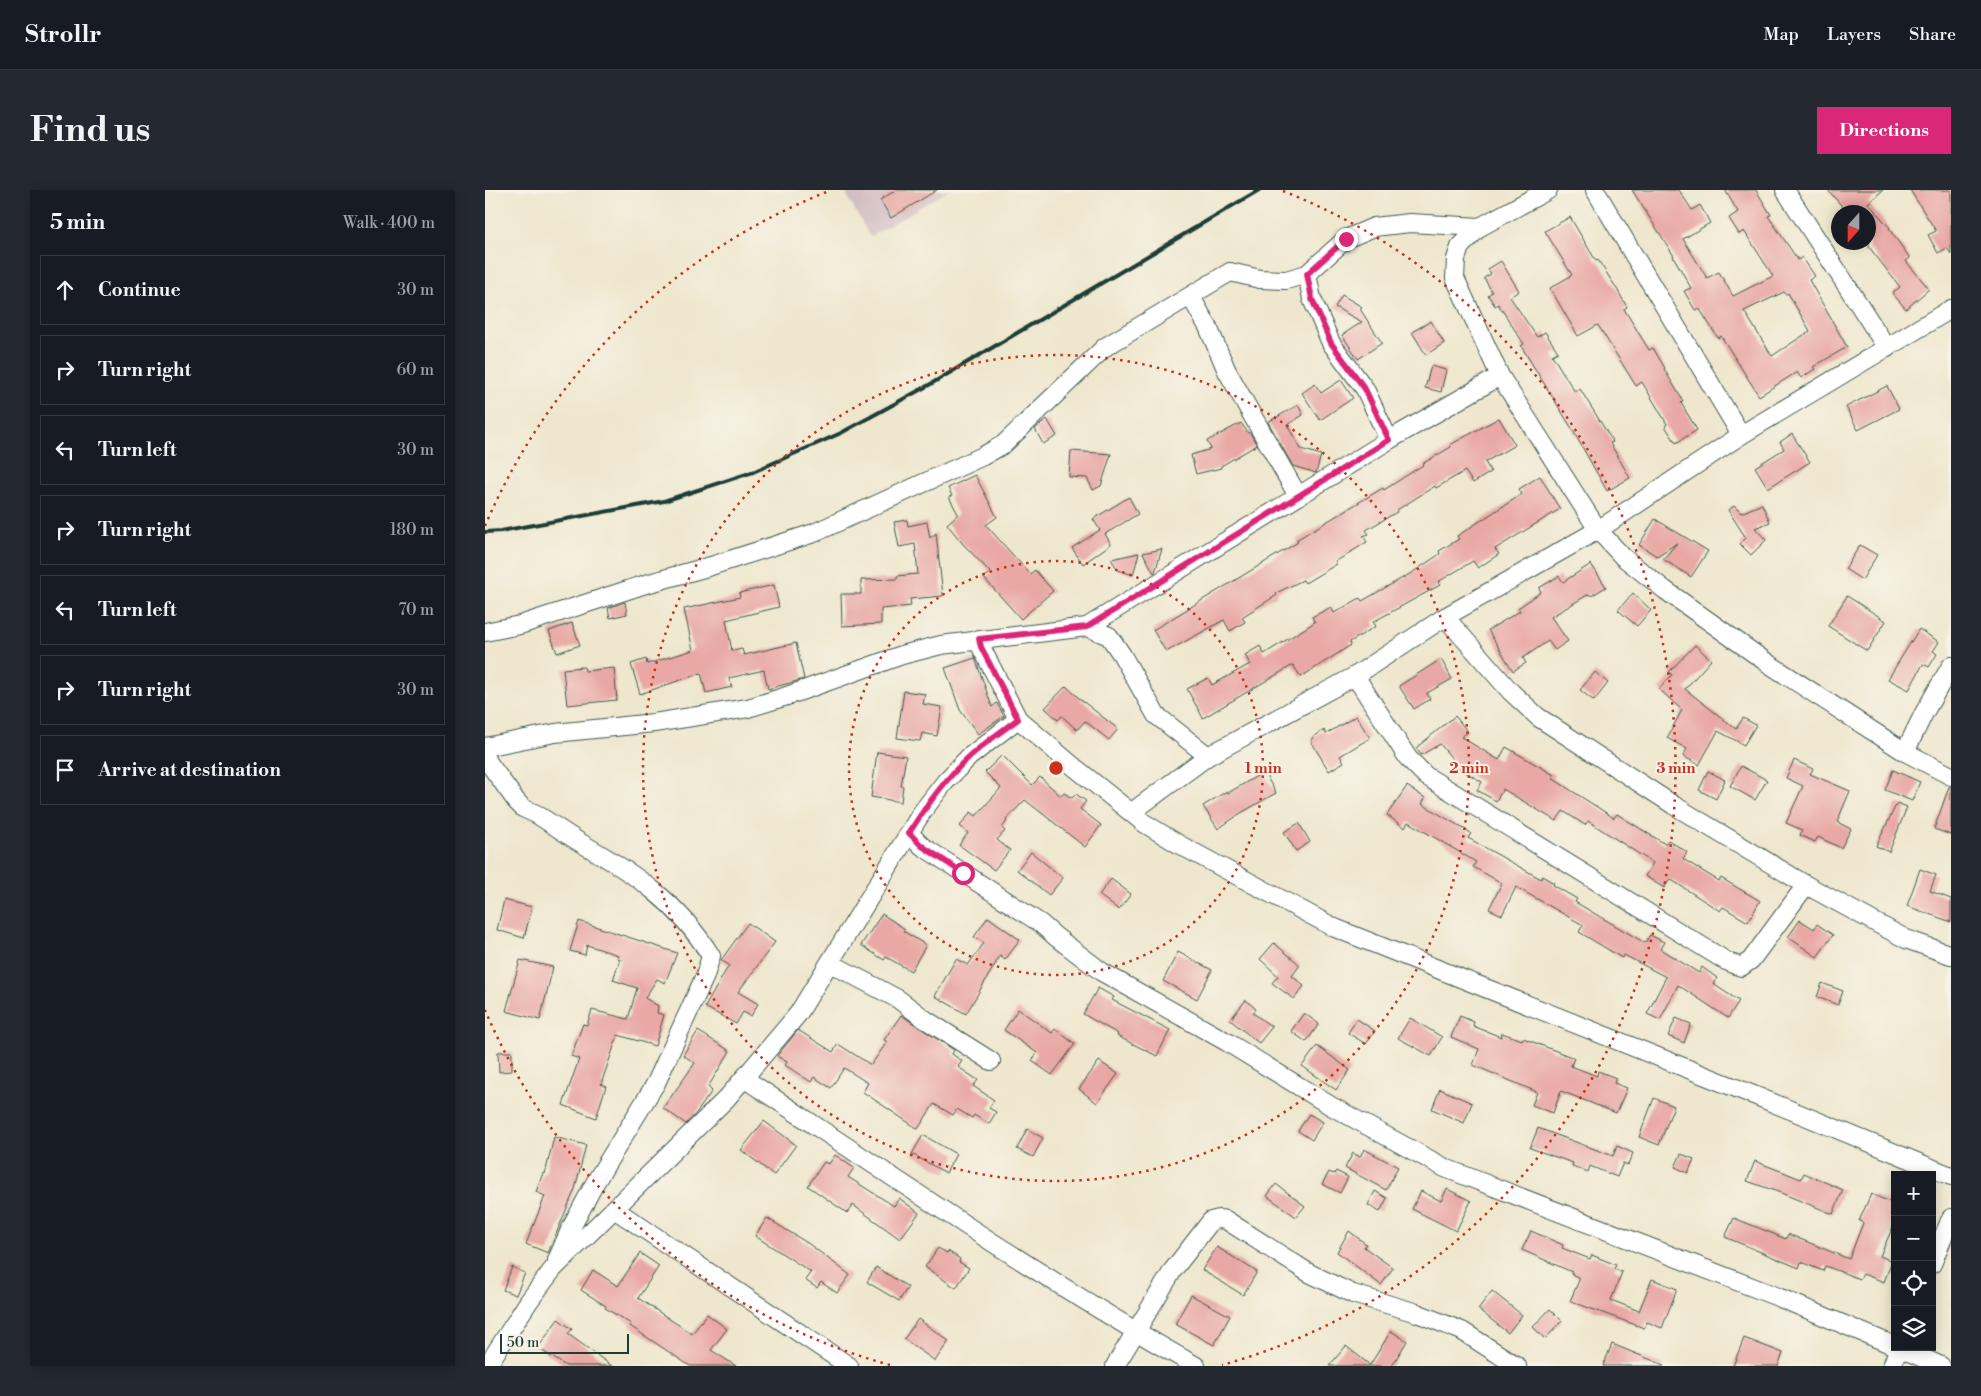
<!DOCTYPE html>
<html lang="en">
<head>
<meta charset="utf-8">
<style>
  :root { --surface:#171b24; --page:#242831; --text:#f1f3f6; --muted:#9ea1a6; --line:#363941; --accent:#db2777 }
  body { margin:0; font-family:"Libre Bodoni",serif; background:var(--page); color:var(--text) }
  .controls { position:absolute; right:15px; bottom:15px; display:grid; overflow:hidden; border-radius:0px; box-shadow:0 2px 12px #0003 }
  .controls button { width:45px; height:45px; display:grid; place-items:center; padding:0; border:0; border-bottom:1px solid var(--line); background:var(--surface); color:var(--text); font:25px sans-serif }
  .compass { position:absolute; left:1346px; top:15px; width:45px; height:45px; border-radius:50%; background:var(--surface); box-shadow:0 2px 12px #0003; rotate:201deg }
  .scale { position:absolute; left:15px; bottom:12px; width:129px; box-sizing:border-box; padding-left:5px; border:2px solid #1f3d34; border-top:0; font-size:14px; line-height:18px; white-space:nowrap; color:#1f3d34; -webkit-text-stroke:4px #f7f3e8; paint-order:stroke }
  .stop { position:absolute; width:15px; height:15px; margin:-11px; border:4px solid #db2777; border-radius:50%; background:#fff }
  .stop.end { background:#db2777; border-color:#fff; box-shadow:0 1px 5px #0008 }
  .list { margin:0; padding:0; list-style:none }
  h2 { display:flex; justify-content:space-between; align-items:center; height:65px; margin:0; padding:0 20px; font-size:21px }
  h2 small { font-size:16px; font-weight:400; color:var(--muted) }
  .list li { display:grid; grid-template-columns:32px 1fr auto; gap:15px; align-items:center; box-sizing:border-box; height:70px; margin:0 10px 10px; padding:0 10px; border:1px solid var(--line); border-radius:0px }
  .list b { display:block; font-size:19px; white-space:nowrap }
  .list em { font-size:16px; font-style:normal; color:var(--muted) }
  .icon { flex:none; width:28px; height:28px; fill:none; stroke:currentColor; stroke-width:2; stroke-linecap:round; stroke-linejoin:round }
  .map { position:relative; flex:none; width:1466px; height:1176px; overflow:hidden; border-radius:0px }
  header { display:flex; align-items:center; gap:30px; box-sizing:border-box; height:70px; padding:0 25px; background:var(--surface); border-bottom:1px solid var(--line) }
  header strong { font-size:24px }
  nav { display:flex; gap:28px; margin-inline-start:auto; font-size:18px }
  .intro { display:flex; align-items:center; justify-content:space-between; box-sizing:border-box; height:120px; padding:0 30px }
  h1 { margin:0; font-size:35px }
  .button { padding:12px 22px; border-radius:0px; background:var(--accent); color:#fff; font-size:18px; font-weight:700 }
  main { display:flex; gap:30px; padding:0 30px }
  aside { flex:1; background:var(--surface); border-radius:0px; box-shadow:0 2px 12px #0003 }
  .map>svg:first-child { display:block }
  .industrial { fill:#d2bec3 }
  .building { fill:#e9a8a4; fill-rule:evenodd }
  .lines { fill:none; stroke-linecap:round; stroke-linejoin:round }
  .minor-casing { stroke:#3e564b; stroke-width:20 }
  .minor { stroke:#fff; stroke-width:18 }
  .rail { stroke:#1f3d34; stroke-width:4 }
  .route { stroke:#db2777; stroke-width:6 }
  .ring { fill:none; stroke:#c8321e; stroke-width:2.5; stroke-dasharray:2.5 5 }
  .centre { fill:#c8321e; stroke:#f7f3e8; stroke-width:2.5 }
  .ring-label { font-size:15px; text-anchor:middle; font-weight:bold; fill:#c8321e; stroke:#f7f3e8; stroke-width:4; stroke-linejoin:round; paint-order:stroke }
</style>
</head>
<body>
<header>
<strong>Strollr</strong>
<nav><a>Map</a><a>Layers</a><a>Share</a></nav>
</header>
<div class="intro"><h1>Find us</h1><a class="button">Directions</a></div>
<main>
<aside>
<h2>5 min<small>Walk · 400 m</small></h2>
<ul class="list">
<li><svg class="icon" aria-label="ahead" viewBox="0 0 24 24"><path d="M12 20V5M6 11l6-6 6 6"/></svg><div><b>Continue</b></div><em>30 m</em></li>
<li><svg class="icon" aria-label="right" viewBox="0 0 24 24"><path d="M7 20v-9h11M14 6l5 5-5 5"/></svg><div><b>Turn right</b></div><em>60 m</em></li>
<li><svg class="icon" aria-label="left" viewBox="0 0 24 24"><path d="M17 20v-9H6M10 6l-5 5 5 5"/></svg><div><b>Turn left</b></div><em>30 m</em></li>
<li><svg class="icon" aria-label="right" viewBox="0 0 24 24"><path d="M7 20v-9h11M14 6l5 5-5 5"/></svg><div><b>Turn right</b></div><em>180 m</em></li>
<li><svg class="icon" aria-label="left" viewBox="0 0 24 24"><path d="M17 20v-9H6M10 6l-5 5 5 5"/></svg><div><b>Turn left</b></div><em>70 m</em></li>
<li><svg class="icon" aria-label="right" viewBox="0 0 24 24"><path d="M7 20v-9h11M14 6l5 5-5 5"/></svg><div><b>Turn right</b></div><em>30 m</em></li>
<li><svg class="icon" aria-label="arrive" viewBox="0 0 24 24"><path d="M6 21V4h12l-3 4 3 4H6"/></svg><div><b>Arrive at destination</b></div></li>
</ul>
</aside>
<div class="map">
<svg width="1466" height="1176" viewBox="0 0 1466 1176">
  <rect width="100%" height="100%" fill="#f7f3e8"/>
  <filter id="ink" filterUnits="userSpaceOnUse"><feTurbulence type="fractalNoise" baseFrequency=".02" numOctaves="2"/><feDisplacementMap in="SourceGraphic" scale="10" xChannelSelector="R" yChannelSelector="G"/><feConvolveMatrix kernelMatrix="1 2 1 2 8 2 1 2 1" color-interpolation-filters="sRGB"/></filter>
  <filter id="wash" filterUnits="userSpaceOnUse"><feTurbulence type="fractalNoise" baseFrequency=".0096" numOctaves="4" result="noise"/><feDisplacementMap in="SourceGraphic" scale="20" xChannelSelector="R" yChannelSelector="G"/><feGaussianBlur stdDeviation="1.12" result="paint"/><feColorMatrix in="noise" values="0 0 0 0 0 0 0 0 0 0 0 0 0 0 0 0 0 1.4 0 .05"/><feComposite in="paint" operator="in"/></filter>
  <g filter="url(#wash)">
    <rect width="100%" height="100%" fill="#eee7cd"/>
    <path class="industrial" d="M359,0H464L385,47Z"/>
    <g id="blocks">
      <g class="building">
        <path d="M411,0H452L406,28L395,10Z"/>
        <path d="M1147,0H1194L1207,20L1215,15L1225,33L1198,49L1222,88L1234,82L1248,106L1288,86L1259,41L1254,44L1244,28L1253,22L1240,0H1271L1286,25L1283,26L1313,70L1317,67L1330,86L1324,90L1362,157L1328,177L1330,179L1316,188L1312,182L1274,206L1236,146L1233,148L1214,118L1210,120L1199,101L1206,98L1188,66H1189ZM1299,102L1301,105L1303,103L1325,141L1287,166L1259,121Z"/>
        <path d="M1343,0H1398L1383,13L1405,38L1404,39L1425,68L1421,71L1444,99L1421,119L1407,103L1415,97L1384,57V22H1362Z"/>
        <path d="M1425,0H1466V64L1462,58L1453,63L1443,45L1451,41Z"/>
        <path d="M1085,27L1111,71L1113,70L1132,99L1142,117L1139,119L1164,160L1168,158L1180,178L1179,179L1198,211L1196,213L1212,240L1191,253L1180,236L1182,234L1157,192L1151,196L1113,135L1093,146L1065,98L1087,85L1060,41Z"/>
        <path d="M1016,71L1034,101L1025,107L1052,147L1060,142L1073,162L1067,165L1090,202L1095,199L1128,252L1125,253L1145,288L1122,301L1086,237L1036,156L1039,154L1013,114L1010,116L1003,105L1007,102L999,88L1006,84L1003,79Z"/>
        <path d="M857,105L877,117L875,119L897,153L873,169L857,145L877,132L850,117Z"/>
        <path d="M946,131L959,153L941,165L927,142Z"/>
        <path d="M946,176L961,180L956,202L940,198Z"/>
        <path d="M856,190L868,208L835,230L817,203L830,194L836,203Z"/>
        <path d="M1402,196L1414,219L1373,240L1361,217Z"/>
        <path d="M813,215L818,225L802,235L816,259L836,265L831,283L808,276L783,232Z"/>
        <path d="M1014,228L1030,255L1000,272L1006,282L988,293L980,281L951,298L950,296L912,320V322L881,340L884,344L878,346L882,352L850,372L852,374L820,393L818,390L791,403L792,405L757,427L760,432L745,441L739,430L681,462L668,440L813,352L811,350L898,298L899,300L938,275L937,274L966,257L965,255Z"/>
        <path d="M562,229L572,246L558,254L550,239Z"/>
        <path d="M756,233L763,243H765L772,255L736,276V278L711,284L706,265L726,259L722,251Z"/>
        <path d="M1307,244L1325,272L1283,298L1270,277L1299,259L1295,252Z"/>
        <path d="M586,261L626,264L616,296L608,300L602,288L584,287Z"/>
        <path d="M490,285L512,327L501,335L545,384L550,380L568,401L536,429L498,387L506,383L477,353L462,334L473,324L464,307L467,306L463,298Z"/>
        <path d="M1055,286L1075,319L1010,359L1014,364L993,378L988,371L953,392L955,395L888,432L891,436L865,452L866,455L816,487L808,475L718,528L702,499L723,488L727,495L765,474L760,465L775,456L779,464L830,432L827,427L846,417L849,423L875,408L877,411L928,382L955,364L954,361L974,349L972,346L1037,304L1034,299Z"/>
        <path d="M644,307L653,324L620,344L626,354L598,374L587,358L615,340L608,329Z"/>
        <path d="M1277,314L1285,332L1270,338L1281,350L1266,365L1255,354L1261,348L1243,320L1249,316L1256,323Z"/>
        <path d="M1170,329L1223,361L1206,387L1178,369L1192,353L1172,366L1154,355Z"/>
        <path d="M422,330L423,336L442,332L445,348L451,343L458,406L425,409L426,416L396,419V434L357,436L356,404H376V390L412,389V386L433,384L430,354L414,357L409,332Z"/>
        <path d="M1375,355L1392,365L1377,390L1360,379Z"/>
        <path d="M677,359L670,382L669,383L658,363Z"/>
        <path d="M654,363L648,385L633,380L626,369Z"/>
        <path d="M1106,374L1121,397L1106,406L1104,404L1066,427L1083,451L1070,460L1063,451L1038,468L1041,473L1028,481L1003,440L1035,421L1033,418L1056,402L1054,398L1074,386L1078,392Z"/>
        <path d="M289,395L294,417L241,430L247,461L257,459L259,465L311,453L319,489L283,499L279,480L244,488L247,497L221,503L216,483L155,504L146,474L161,469L162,474L208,460L199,419L255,407L254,403Z"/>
        <path d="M1148,403L1166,420L1152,436L1133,420Z"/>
        <path d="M1362,406L1401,431L1382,461L1343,436Z"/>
        <path d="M140,412L142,424L125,428L123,418Z"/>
        <path d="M87,433L95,455L72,463L64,441Z"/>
        <path d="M1434,439L1454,452L1448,461L1452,464L1444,477L1438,474L1424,500L1403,489Z"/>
        <path d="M1210,455L1226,470L1200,499L1251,539L1258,528L1271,535L1259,555L1233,541L1214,575L1198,566L1202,559L1182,548L1197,520L1174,499L1187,485L1184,482Z"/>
        <path d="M490,468L507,517L512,513L519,526L493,544L475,520L460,478Z"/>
        <path d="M956,469L967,489L942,503L945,509L929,519L914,496Z"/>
        <path d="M99,477L100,481L129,478L132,510L82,515L78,479Z"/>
        <path d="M1110,482L1123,493L1109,511L1095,500Z"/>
        <path d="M581,496L595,509L633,539L624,550L600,531L592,540L577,526L573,530L560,518Z"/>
        <path d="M419,501L440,504L438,514L457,517L452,546L437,543L435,551L412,548Z"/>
        <path d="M871,526L885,548L855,566L859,572L844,581L827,553V548L839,540L841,544Z"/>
        <path d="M970,526L983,542L976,547L1014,570L1021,557L1069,585L1067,588L1129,628L1132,624L1180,654L1183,650L1202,662L1198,669L1234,691L1236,688L1275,711L1263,732L1238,717L1235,721L1185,689L1179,698L1160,686L1168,673L1103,631L1100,635L1078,621L1071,631L1018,599L1011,611L992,600L997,592L967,574L969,571L955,554L936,565L931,558Z"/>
        <path d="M392,562L421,566L416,596H418L416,612L386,607Z"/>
        <path d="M517,565L547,595L555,587L576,606L579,603L587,608L591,604L601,611L595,619L616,635L600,657L540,610L521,630L522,631L517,638L520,641L512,650L525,660L509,680L474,655L483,643L475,636L486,622L491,626L516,598L500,582Z"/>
        <path d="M1309,570L1328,579L1325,584L1365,601L1352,632L1366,639L1356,658L1333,647L1330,652L1315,645L1317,640L1301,633L1318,596L1301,588Z"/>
        <path d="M1256,576L1282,590L1270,610L1245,596Z"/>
        <path d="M1408,580L1435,592L1427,611L1400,600Z"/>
        <path d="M1223,581L1240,590L1231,609L1214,600Z"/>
        <path d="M779,582L791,603L756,623L733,639L718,616L742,601L743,603Z"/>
        <path d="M922,596L940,608L937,614L986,643L983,648L1056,689L1057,686L1069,693L1068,695L1092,709L1090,712L1160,753L1165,745L1179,752L1175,759L1214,783L1217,777L1232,788L1228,794L1254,811L1243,828L1193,795L1175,830L1162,824L1181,787L1139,765L1137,768L1094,742L1098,735L1031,697L1017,725L1004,719L1017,693L988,677L991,672L954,650L923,632L920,638L902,625Z"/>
        <path d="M1464,597H1466V645L1449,639Z"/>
        <path d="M1412,613L1422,617L1404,662L1391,656Z"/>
        <path d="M814,633L825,652L811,661L799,642Z"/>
        <path d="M546,662L578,688L564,705L532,680Z"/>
        <path d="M1435,679L1451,685L1445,701L1466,709V732L1422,716Z"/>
        <path d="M626,689L646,704L634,720L614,705Z"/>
        <path d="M19,710L47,717L39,748L12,740Z"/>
        <path d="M397,724L420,739L418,741L441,755L426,781L401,767L399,770L376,755Z"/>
        <path d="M503,727L535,750L520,770L515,766L481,824L450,806L471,769L483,775L499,753L489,747Z"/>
        <path d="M1315,730L1329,739L1332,734L1348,745L1332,767L1303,747Z"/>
        <path d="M94,731L192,763L180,793L172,789L160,808L173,816L172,823L179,825L170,856L133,845L116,894L121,896L111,928L78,915L94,869L86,866L98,834L102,835L107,820L143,829L152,798L128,790L135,769L132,768L133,765L102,755L100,765L85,761Z"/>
        <path d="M263,733L290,752L253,802L273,814L266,826L258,822L251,834L220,817L244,775L236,770Z"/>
        <path d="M789,753L815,775L807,786L819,796L809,809L787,793L793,786L775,769Z"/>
        <path d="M693,762L727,780L712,809L678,791Z"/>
        <path d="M35,770L68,777L55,830L21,821Z"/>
        <path d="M1337,793L1358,801L1353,815L1332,807Z"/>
        <path d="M613,798L629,807L627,810L685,840L672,866L632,846L633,844L598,824Z"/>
        <path d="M761,810L771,819L768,823L787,837L774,853L745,830Z"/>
        <path d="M533,819L567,843L570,839L590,854L567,885L547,871L552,863L519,840Z"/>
        <path d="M819,823L834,834L821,852L806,841Z"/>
        <path d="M416,825L469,860L467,864L477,871L473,877L493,890L488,896L509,910L504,918L511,922L504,934L489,925L487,928L472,919L468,925L449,914L433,939L378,902L383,893L359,878L346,898L329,887L326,892L300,875L302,872L292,866L313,840L348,862L353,854L386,875L402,852L399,850Z"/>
        <path d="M975,826L989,832L988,836L1016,847L1017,843L1037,850L1038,848L1089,868L1086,876L1112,886L1113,881L1131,888L1129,893L1142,898L1131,923L1076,901L1068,923L1047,915L1052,902L988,875L994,859L966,847Z"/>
        <path d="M925,828L957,847L946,866L913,848Z"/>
        <path d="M1191,828L1206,834L1199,853L1183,846Z"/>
        <path d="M872,829L890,841L881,854L863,843Z"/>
        <path d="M213,841L245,861L223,897L227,901L212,922L201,934L178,918L210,873L198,865Z"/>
        <path d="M832,856L865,880L851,900L817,876Z"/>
        <path d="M13,862H27V881L14,882Z"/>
        <path d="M614,871L633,884L612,913L594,899Z"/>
        <path d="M955,899L987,913L979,933L947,919Z"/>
        <path d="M1169,908L1189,916L1174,955L1154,947Z"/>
        <path d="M824,924L838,932L827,950L813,941Z"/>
        <path d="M279,931L311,955L289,985L256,960Z"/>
        <path d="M1053,938L1128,966L1132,956L1148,963L1143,975L1138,973L1132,987L1105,976L1103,982L1087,976L1088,973L1045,958Z"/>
        <path d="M542,939L558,948L548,967L532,959Z"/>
        <path d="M438,945L471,964L461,983L427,964Z"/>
        <path d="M69,947L101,955L90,999L63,1063L41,1054L60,1006L51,1002L58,983L60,984Z"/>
        <path d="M879,959L913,977L901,1000L860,978L868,963L875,967Z"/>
        <path d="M1196,964L1209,969L1203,983L1190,977Z"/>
        <path d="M350,965L369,978L363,987L409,1016L414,1008L434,1023L415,1049L368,1015L362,1023L323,996L339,972L344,974Z"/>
        <path d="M1270,971L1316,989L1319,983L1358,1000L1348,1024L1296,1003L1262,991Z"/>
        <path d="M851,981L863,987L855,1003L837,994L844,982L849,984Z"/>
        <path d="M791,994L820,1016L811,1027L782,1006Z"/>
        <path d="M962,999L986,1011L971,1041L927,1019L936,1001L956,1011Z"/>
        <path d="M890,1001L902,1008L895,1022L883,1015Z"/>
        <path d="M1386,1004L1410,1014V1032L1395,1066L1407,1071L1399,1092L1378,1084L1375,1089L1340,1076L1338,1081L1316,1072L1314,1078L1240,1047L1249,1028L1301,1049L1303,1044L1364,1069L1378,1033L1374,1031Z"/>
        <path d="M282,1028L324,1054L365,1085L352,1103L336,1092L332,1098L320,1090L326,1082L270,1046Z"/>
        <path d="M864,1041L881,1054L879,1057L908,1078L896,1095L852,1062Z"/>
        <path d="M1046,1041L1078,1055L1077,1058L1105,1069L1107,1065L1131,1075L1129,1079L1137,1082L1126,1110L1154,1121L1167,1089L1192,1099L1177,1138L1162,1132L1159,1138L1085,1111L1095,1088L1086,1084L1087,1082L1037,1060Z"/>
        <path d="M732,1057L772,1082L758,1105L717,1080Z"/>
        <path d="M453,1058L462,1063L463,1061L475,1069L474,1072L484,1078L471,1098L440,1077Z"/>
        <path d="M155,1063L174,1076L153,1108L207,1144L222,1124L242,1139L226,1160L251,1176H205L145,1136L146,1134L120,1118L121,1116L96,1100L108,1080L133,1096Z"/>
        <path d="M27,1077L40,1083L31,1105L18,1100Z"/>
        <path d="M391,1077L423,1097L414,1111L382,1092Z"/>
        <path d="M1007,1101L1037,1125L1023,1143L993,1119Z"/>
        <path d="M706,1105L745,1126L729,1155L690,1134Z"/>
        <path d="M1065,1119L1077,1131L1060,1149L1048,1137Z"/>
        <path d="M73,1129L87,1139L83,1144L127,1176H81L53,1158Z"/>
        <path d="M433,1129L464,1151L450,1171L419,1149Z"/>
        <path d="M906,1141L922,1151L907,1176H844L861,1156L885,1175Z"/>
        <path d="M1259,1148L1298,1163L1293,1176H1248Z"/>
        <path d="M1127,1154L1179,1175V1176H1118Z"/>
      </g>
    </g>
  </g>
  <g filter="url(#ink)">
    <use href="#blocks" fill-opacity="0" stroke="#3e564b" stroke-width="1"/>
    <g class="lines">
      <defs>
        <g id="minor">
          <path d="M1063,0L995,37L975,57L971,69L970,88L1015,186L1113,340L1256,245L1466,119"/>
          <path d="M1110,0L1256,245"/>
          <path d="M1300,0L1402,158"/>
          <path d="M822,84L827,109L846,153L880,199L904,250"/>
          <path d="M706,107L723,137L742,181L813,306"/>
          <path d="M960,427L1113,340L1138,367L1180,400L1284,474L1420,562L1466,586"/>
          <path d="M0,442L35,435L161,394L226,376L329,343L498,266L519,254L620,157L745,82L775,89L801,90L822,84L861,49L889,37L925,33L995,37"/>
          <path d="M494,449L496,457L533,529L588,576L659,633L695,655L850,738L1271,906L1466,986"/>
          <path d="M870,486L923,568L941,586L1241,771L1256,777L1266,770L1321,695"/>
          <path d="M0,557L70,543L169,533L263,518L299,507L417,465L456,455L602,437"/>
          <path d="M1420,562L1439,523L1466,476"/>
          <path d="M723,566L671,525L637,465L624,446L602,437L904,250L1015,186"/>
          <path d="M0,568L32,612L38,618L51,624C66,633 81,644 96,653C150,684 193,712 226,766L220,786L171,893L111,991L85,1040L72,1070"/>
          <path d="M647,622L723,566L870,486L960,427L1026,502L1053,527L1190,616L1321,695L1421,749L1466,765"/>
          <path d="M424,643L437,656L555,733L571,747L617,782L742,852L846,916L960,978L1293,1107L1410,1156"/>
          <path d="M345,773L413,809L441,830L506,871"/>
          <path d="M260,889C408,987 555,1088 711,1176"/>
          <path d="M129,1019L364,1176"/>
          <path d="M1447,1074L1466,1028"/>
          <path d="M1413,1157L1456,1176"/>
          <path d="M2,1176L44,1111L68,1079L242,908L313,824L437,622L460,592L484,567L533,529"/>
          <path d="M630,1176L688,1080L726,1031L734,1029L741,1030L824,1083L868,1104L932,1123L977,1141L1032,1176"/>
          <path d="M1407,1176L1414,1157"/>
        </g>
      </defs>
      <use href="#minor" class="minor-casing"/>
      <use href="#minor" class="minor"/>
      <path class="rail" d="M0,342L16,341L179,311L268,282L356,243L444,195L774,0"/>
    </g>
  </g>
  <g class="lines" filter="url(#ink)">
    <path class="route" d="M478,683L437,656L424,643C441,616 460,589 484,567C499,553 517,541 533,529L496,457L494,449L602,437L904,250L880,199L846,153L827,109L822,84L861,49"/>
  </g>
  <g class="ring">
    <circle cx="571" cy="578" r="207"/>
    <circle cx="571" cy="578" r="413"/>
    <path d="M405 1175A620 620 0 0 1 0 820M0 336A620 620 0 0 1 344 1M798 1A620 620 0 0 1 737 1175"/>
  </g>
  <circle cx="571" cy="578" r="8" class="centre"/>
  <g class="ring-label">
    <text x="778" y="583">1 min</text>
    <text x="984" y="583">2 min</text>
    <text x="1191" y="583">3 min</text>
  </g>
</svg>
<div class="controls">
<button>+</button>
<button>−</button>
<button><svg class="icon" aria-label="locate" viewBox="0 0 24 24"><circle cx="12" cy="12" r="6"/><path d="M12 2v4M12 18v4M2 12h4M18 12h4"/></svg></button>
<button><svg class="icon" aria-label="layers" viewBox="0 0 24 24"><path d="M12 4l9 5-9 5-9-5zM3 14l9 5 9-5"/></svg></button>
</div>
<svg class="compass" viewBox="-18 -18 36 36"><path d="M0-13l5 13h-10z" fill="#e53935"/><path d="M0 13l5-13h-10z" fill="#9ea1a6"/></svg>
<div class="scale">50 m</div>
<div class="stop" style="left:478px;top:683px"></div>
<div class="stop end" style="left:861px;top:49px"></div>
</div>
</main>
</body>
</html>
